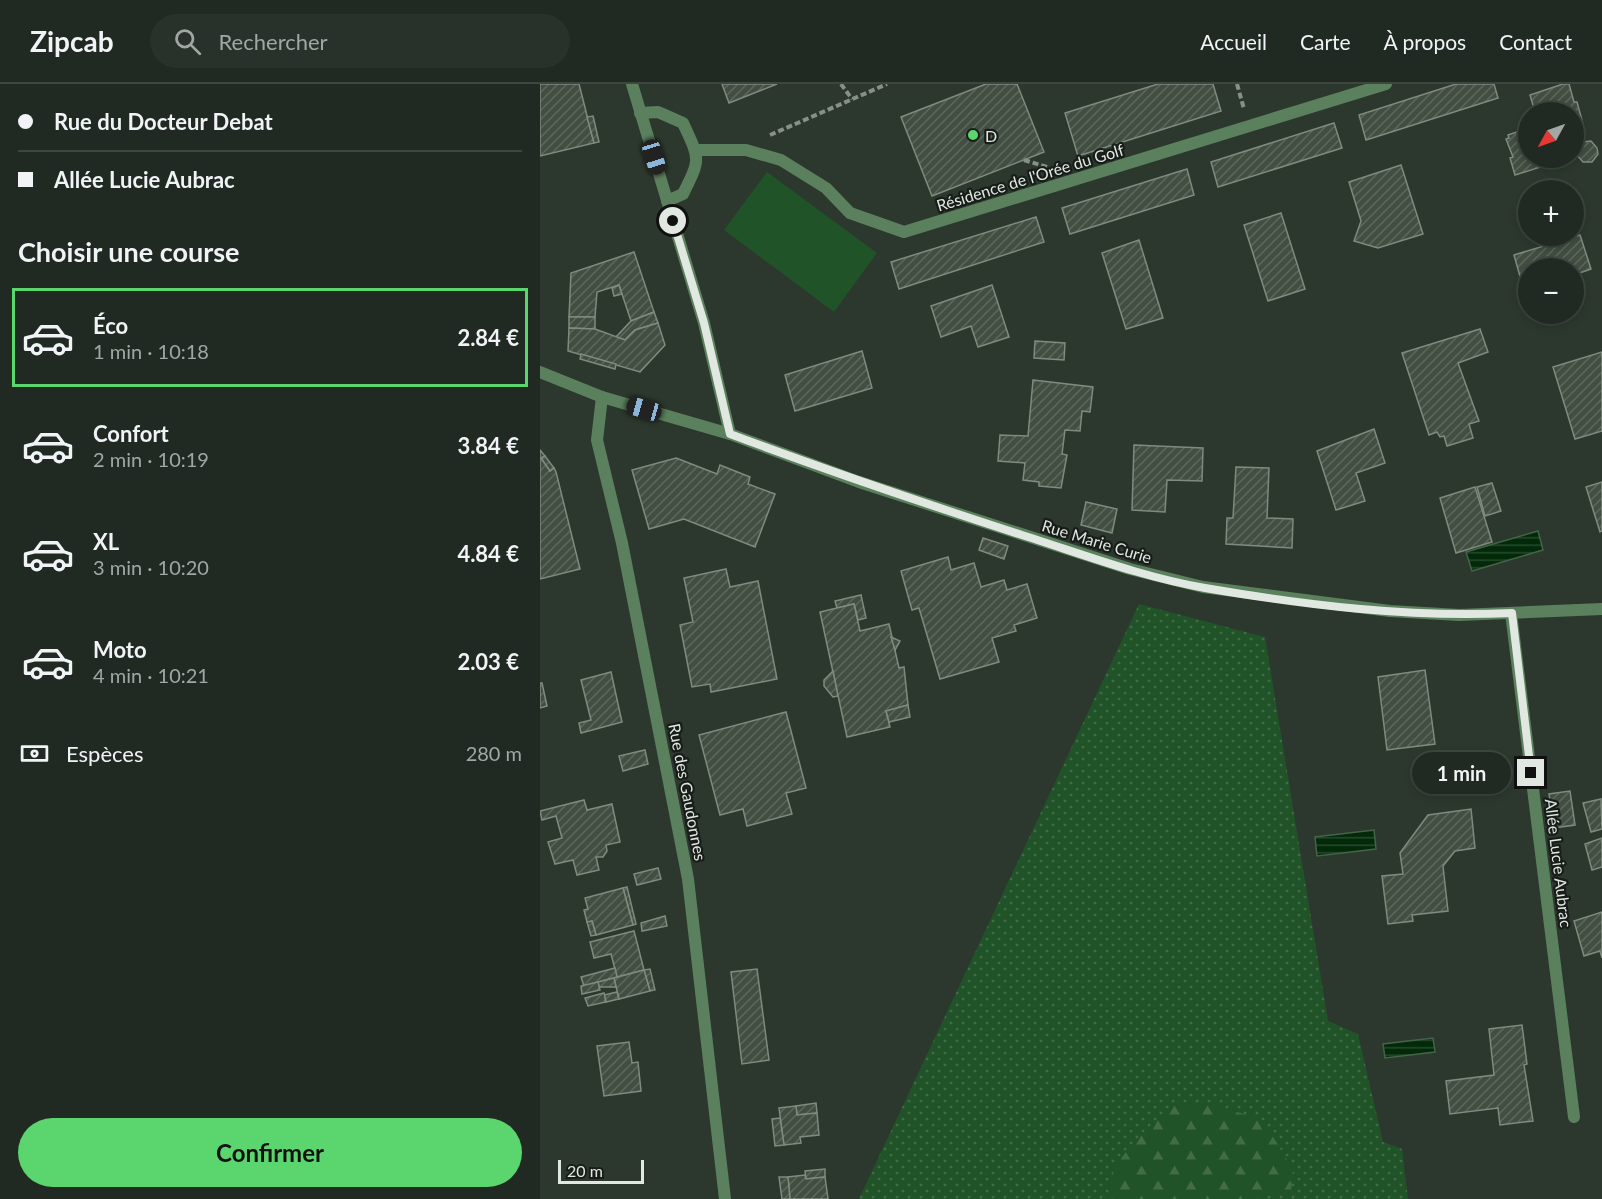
<!DOCTYPE html>
<html lang="fr">
<meta charset="utf-8">
<style>
:root{--surface:#212a22;--page:#29322a;--text:#f1f3f6;--muted:#a2a7a5;--line:#3e4640;--accent:#5bd56d}
body{margin:0;font-family:Lato,sans-serif;background:var(--page);color:var(--text);height:100vh;display:flex;flex-direction:column;font-size:22px;white-space:nowrap}
*{box-sizing:border-box;margin:0}
p{font-size:20px;color:var(--muted)}
.icon{flex:none;width:33px;height:33px;fill:none;stroke:currentColor;stroke-width:2;stroke-linecap:round;stroke-linejoin:round}
.map{position:relative;flex:1;overflow:hidden}
.side{display:flex;flex-direction:column;background:var(--surface);width:540px}
.side>*{flex:none}
.top-card{display:grid;align-content:center;height:132px;padding:0 18px;background:var(--surface)}
.needle{width:39px;rotate:230deg}
.buttons{position:absolute;left:978px;top:18px;display:grid;gap:12px}
.buttons a{display:grid;place-items:center;width:66px;height:66px;border-radius:50%;background:var(--surface);box-shadow:0 3px 9px #0003,0 0 0 2px var(--line);font-size:30px}
.scale{position:absolute;left:18px;bottom:15px;width:86px;box-sizing:border-box;padding-left:6px;border:3px solid #e0e8e1;border-top:0;font-size:16px;line-height:21px;white-space:nowrap;color:#e0e8e1;-webkit-text-stroke:4px #181d19;paint-order:stroke}
.end{position:absolute;width:27px;height:27px;margin:-14px;border:8px solid #e0e8e1;background:#111;box-shadow:0 0 0 3px #111}
.from{border-radius:50%}
.bubble{position:absolute;height:42px;border-radius:21px;background:var(--surface);box-shadow:0 3px 9px #0003,0 0 0 2px var(--line);font-size:20px;font-weight:700;line-height:42px;text-align:center}
.car{position:absolute;width:18px;height:36px;margin:-18px -9px;border-radius:8px;box-shadow:0 0 4px 2px #0007;background:linear-gradient(#222 24%,#8ab4d8 0 40%,#222 0 76%,#8ab4d8 0 86%,#222 0)}
.top-card b{display:flex;align-items:center;gap:21px;height:57px;font-size:22px}
.top-card b+b{border-top:2px solid var(--line)}
.top-card i{width:15px;height:15px;background:var(--text)}
ul{padding:0;list-style:none}
li{display:flex;align-items:center;gap:18px;height:99px;margin:0 12px 9px;padding:0 6px;border:3px solid transparent;border-radius:0px}
li div{flex:1}
li b{display:block;font-size:22px}
li em{font-style:normal;font-weight:700}
li.current{border-color:var(--accent)}
li>.icon{width:54px;height:54px;stroke-width:1.5}
h2{padding:0 18px;font-size:27px;line-height:72px}
.pay{display:flex;align-items:center;gap:15px;height:66px;padding:0 18px;font-size:22px}
.pay p{margin-inline-start:auto}
.action{display:flex;gap:12px;margin-top:auto;padding:12px 18px}
.action a{flex:1;height:69px;border-radius:36px;background:var(--accent);color:#111;font-size:24px;font-weight:700;line-height:69px;text-align:center}
header{display:flex;align-items:center;gap:36px;box-sizing:border-box;height:84px;padding:0 30px;background:var(--surface);border-bottom:2px solid var(--line)}
header strong{font-size:28px}
nav{display:flex;gap:33px;margin-inline-start:auto;font-size:21px}
.search{width:420px;height:54px;background:var(--page);display:flex;align-items:center;gap:15px;box-sizing:border-box;padding:0 21px;border-radius:33px;color:var(--muted);font-size:22px}
main{display:flex;flex:1;min-height:0}
.map>svg:first-child{display:block}
</style>
<header>
<strong>Zipcab</strong>
<div class="search"><svg class="icon" aria-label="search" viewBox="0 0 24 24"><circle cx="10" cy="10" r="6"/><path d="M15 15l6 6"/></svg>Rechercher</div>
<nav><a>Accueil</a><a>Carte</a><a>À propos</a><a>Contact</a></nav>
</header>
<main>
<section class="side">
<div class="top-card">
<b><i class="from"></i>Rue du Docteur Debat</b>
<b><i></i>Allée Lucie Aubrac</b>
</div>
<h2>Choisir une course</h2>
<ul>
<li class="current"><svg class="icon" aria-label="car" viewBox="0 0 24 24"><path d="M5 17H2v-5l4-1 3-4h7l3 4 3 1v5h-3M9 17h6M6 11h13"/><circle cx="7" cy="17" r="2"/><circle cx="17" cy="17" r="2"/></svg><div><b>Éco</b><p>1 min · 10:18</p></div><em>2.84 €</em></li>
<li><svg class="icon" aria-label="car" viewBox="0 0 24 24"><path d="M5 17H2v-5l4-1 3-4h7l3 4 3 1v5h-3M9 17h6M6 11h13"/><circle cx="7" cy="17" r="2"/><circle cx="17" cy="17" r="2"/></svg><div><b>Confort</b><p>2 min · 10:19</p></div><em>3.84 €</em></li>
<li><svg class="icon" aria-label="car" viewBox="0 0 24 24"><path d="M5 17H2v-5l4-1 3-4h7l3 4 3 1v5h-3M9 17h6M6 11h13"/><circle cx="7" cy="17" r="2"/><circle cx="17" cy="17" r="2"/></svg><div><b>XL</b><p>3 min · 10:20</p></div><em>4.84 €</em></li>
<li><svg class="icon" aria-label="car" viewBox="0 0 24 24"><path d="M5 17H2v-5l4-1 3-4h7l3 4 3 1v5h-3M9 17h6M6 11h13"/><circle cx="7" cy="17" r="2"/><circle cx="17" cy="17" r="2"/></svg><div><b>Moto</b><p>4 min · 10:21</p></div><em>2.03 €</em></li>
</ul>
<div class="pay"><svg class="icon" aria-label="cash" viewBox="0 0 24 24"><path d="M3 7h18v10H3z"/><circle cx="12" cy="12" r="2"/></svg>Espèces<p>280 m</p></div>
<div class="action"><a>Confirmer</a></div>
</section>
<div class="map">
<svg width="1062" height="1115" viewBox="0 0 1062 1115">
<defs>
<pattern id="grass-dots" width="8" height="8" patternUnits="userSpaceOnUse" patternTransform="scale(1.5)"><rect width="8" height="8" fill="#215328"/><path d="M2 2h.1M6 6h.1" fill="none" stroke="#416c47" stroke-width="1.8" stroke-linecap="round"/></pattern>
<pattern id="forest-firs" width="22" height="20" patternUnits="userSpaceOnUse" patternTransform="scale(1.5)"><rect width="22" height="20" fill="#215328"/><path d="M5 1l3.5 6h-7zM16 11l3.5 6h-7z" fill="#416c47"/></pattern>
<pattern id="water-rules" width="6" height="5" patternUnits="userSpaceOnUse" patternTransform="scale(1.5)"><rect width="6" height="5" fill="#022a09"/><path d="M0 2.5h6" fill="none" stroke="#27492d"/></pattern>
<pattern id="building-hatch" width="6" height="6" patternUnits="userSpaceOnUse" patternTransform="scale(1.5)"><rect width="6" height="6" fill="#424e42"/><path d="M-1 1l2-2M0 6l6-6M5 7l2-2" fill="none" stroke="#5d685d"/></pattern>
</defs>
<rect width="100%" height="100%" fill="#2c382d"/>
<polygon fill="url(#grass-dots)" points="599,520 725,553 788,937 818,950 843,1058 862,1065 868,1115 319,1115"/>
<path fill="url(#forest-firs)" d="M 638,1018 L 668,1019 L 723,1036 L 753,1086 L 751,1108 L 713,1115 L 573,1115 L 567,1103 C 577,1069 611,1040 638,1018 Z"/>
<polygon fill="#215328" points="227,88 337,169 294,228 184,146"/>
<g fill="url(#water-rules)" stroke="#45634a" stroke-width="1.5">
<polygon points="998,447 1003,466 932,487 926,468"/>
<polygon points="834,746 836,765 777,772 775,753"/>
<polygon points="893,954 895,968 845,974 843,960"/>
</g>
<g fill="url(#building-hatch)" stroke="#7e8b7e" stroke-width="1.5">
<polygon points="0,0 39,0 54,59 0,72"/>
<polygon points="182,0 237,0 189,19"/>
<polygon points="446,0 477,0 504,68 392,112 361,33"/>
<polygon points="618,0 673,0 681,27 538,72 525,29"/>
<polygon points="916,0 954,0 958,14 826,56 819,31"/>
<polygon points="1023,0 1029,0 1034,18 1037,18 1043,40 1038,42 1042,58 1051,57 1057,64 1058,70 1052,78 1043,78 1037,71 1034,72 1034,28 995,28 990,11"/>
<polygon points="53,32 59,58 54,59 47,33"/>
<polygon points="794,39 802,64 678,103 671,78"/>
<polygon points="988,44 988,74 1029,74 975,91 970,74 973,73 966,55 969,54 968,51"/>
<polygon points="861,81 883,150 838,164 814,157 821,137 809,98"/>
<polygon points="647,85 654,111 530,150 522,124"/>
<polygon points="741,129 765,205 728,217 704,141"/>
<polygon points="496,133 504,158 359,205 351,178"/>
<polygon points="1040,151 1051,185 1034,191 1034,184 988,184 988,221 974,171"/>
<polygon points="599,156 623,234 586,245 562,169"/>
<polygon points="94,168 114,228 91,237 79,201 57,208 55,233 29,233 31,189"/>
<polygon points="79,201 82,210 74,212 72,204"/>
<polygon points="452,201 469,253 438,263 431,242 401,253 391,222"/>
<polygon points="114,228 118,239 95,246 85,256 76,253 91,237"/>
<polygon points="29,233 55,233 55,245 29,244"/>
<polygon points="118,239 125,261 100,288 28,267 29,244 55,245 85,256 95,246"/>
<polygon points="940,245 948,268 918,279 939,337 929,340 933,354 907,362 904,352 900,353 897,348 889,351 862,269"/>
<polygon points="495,257 525,259 524,276 494,274"/>
<polygon points="322,267 332,304 255,327 245,291"/>
<polygon points="1062,268 1062,347 1035,355 1013,283"/>
<polygon points="41,270 76,280 75,285 40,275"/>
<polygon points="493,296 553,303 550,328 542,327 540,347 525,346 522,370 527,371 521,404 499,402 499,398 483,396 485,379 458,377 460,351 488,352"/>
<polygon points="834,345 845,379 816,389 825,417 796,426 777,367"/>
<polygon points="594,361 663,364 662,397 627,396 625,428 592,426"/>
<polygon points="0,366 5,372 1,374 10,387 14,384 16,388 40,485 0,495"/>
<polygon points="5,372 14,384 10,387 1,374"/>
<polygon points="136,374 177,390 180,381 210,393 208,400 235,410 215,463 144,435 109,445 92,386"/>
<polygon points="696,383 729,384 727,434 753,435 752,464 686,460 687,434 693,434"/>
<polygon points="1062,398 1062,447 1060,448 1046,403"/>
<polygon points="952,399 961,427 945,432 937,403"/>
<polygon points="935,403 952,458 916,469 900,414"/>
<polygon points="546,418 577,425 572,449 541,441"/>
<polygon points="443,454 468,462 464,475 439,466"/>
<polygon points="408,473 411,486 434,479 441,503 464,496 467,506 487,500 497,534 474,541 476,547 452,554 459,578 400,595 379,524 372,526 361,487"/>
<polygon points="186,485 190,503 218,497 237,595 171,608 170,600 152,603 140,541 153,538 144,494"/>
<polygon points="321,511 326,534 318,536 314,520 297,524 295,517"/>
<polygon points="314,520 320,547 349,540 359,584 364,583 368,621 346,627 350,643 307,653 280,528"/>
<polygon points="351,553 360,557 355,566"/>
<polygon points="885,586 895,660 847,666 838,593"/>
<polygon points="293,587 298,612 293,613 284,602 284,596"/>
<polygon points="71,588 82,638 41,649 39,639 51,636 41,596"/>
<polygon points="0,599 2,599 7,622 0,624"/>
<polygon points="368,621 370,633 349,638 346,627"/>
<polygon points="246,628 266,704 246,709 252,730 207,742 203,725 180,731 159,651"/>
<polygon points="105,666 108,680 83,687 79,672"/>
<polygon points="1030,707 1035,741 1014,744 1009,710"/>
<polygon points="1061,715 1062,745 1051,748 1043,719"/>
<polygon points="44,716 47,726 72,720 80,758 66,761 67,767 63,773 56,773 59,786 37,791 33,776 15,780 8,758 22,754 16,732 2,736 0,727"/>
<polygon points="931,725 935,764 915,767 903,782 908,827 872,831 873,837 848,840 842,792 863,790 860,769 888,731"/>
<polygon points="1062,754 1062,783 1052,786 1045,760"/>
<polygon points="118,784 121,795 97,801 94,790"/>
<polygon points="87,803 96,840 93,841 83,804"/>
<polygon points="83,804 93,841 56,851 52,837 47,838 44,826 48,825 45,814"/>
<polygon points="1062,828 1062,874 1060,867 1044,872 1034,837"/>
<polygon points="125,832 127,842 102,847 101,839"/>
<polygon points="52,837 56,851 51,852 47,838"/>
<polygon points="94,847 104,886 77,893 71,870 54,874 50,858"/>
<polygon points="75,884 77,893 44,902 41,893"/>
<polygon points="110,885 115,906 110,907 104,886"/>
<polygon points="217,885 229,976 202,980 191,888"/>
<polygon points="104,886 110,907 79,915 74,894"/>
<polygon points="74,894 76,903 59,903 58,898"/>
<polygon points="58,898 60,906 42,910 41,902"/>
<polygon points="77,908 79,915 66,918 64,911"/>
<polygon points="64,909 66,918 48,922 45,914"/>
<polygon points="982,941 987,980 984,981 993,1037 960,1041 958,1024 910,1030 906,997 954,991 949,945"/>
<polygon points="89,958 92,979 98,978 101,1007 64,1012 57,962"/>
<polygon points="276,1019 277,1029 257,1031 256,1022"/>
<polygon points="256,1022 257,1031 277,1029 279,1051 260,1053 261,1059 244,1061 239,1024"/>
<polygon points="240,1034 244,1061 235,1062 232,1035"/>
<polygon points="285,1085 285,1093 266,1095 265,1087"/>
<polygon points="265,1091 266,1095 285,1093 288,1115 250,1115 248,1093"/>
<polygon points="239,1093 248,1093 250,1115 242,1115"/>
</g>
<g fill="none" stroke-linecap="round" stroke-linejoin="round">
<g stroke="#869087" stroke-width="4" stroke-dasharray="6 3" stroke-linecap="butt">
<polyline points="301,0 312,15"/>
<polyline points="697,0 704,25"/>
<polyline points="230,51 347,0"/>
<polyline points="484,76 507,83"/>
</g>
<g stroke="#5b805d" stroke-width="12">
<path d="M 100,29 L 118,28 L 143,39 C 160,76 161,74 143,110 L 127,117"/>
<polyline points="156,66 206,66 241,76 286,104 310,129 364,148 846,0"/>
</g>
<g stroke="#5b805d" stroke-width="12">
<polyline points="92,0 164,239 190,350"/>
<polyline points="0,288 62,313 190,350 319,398 590,485 663,503 850,527 919,531 1062,525"/>
<polyline points="62,313 57,356 82,459 148,795 185,1115"/>
<polyline points="971,529 1034,1033"/>
</g>
</g>
<g fill="none" stroke-linecap="round" stroke-linejoin="round">
<path stroke="#e0e8e1" stroke-width="8" d="M 133,137 L 164,239 L 190,350 C 286,386 383,419 482,451 C 542,470 602,493 665,504 C 765,521 870,534 972,529 L 991,689"/>
</g>
<circle fill="#5bd56d" stroke="#181d19" stroke-width="2" cx="433" cy="51" r="6"/>
<g text-anchor="middle" dominant-baseline="central" stroke-width="4.5" stroke-linejoin="round" paint-order="stroke">
<g font-size="16" fill="#e0e8e1" stroke="#181d19" text-anchor="start">
<text x="445" y="51">D</text>
</g>
<g font-size="16" fill="#e0e8e1" stroke="#181d19">
<text transform="translate(490 93) rotate(-17)">Résidence de l'Orée du Golf</text>
<text transform="translate(557 457) rotate(17)">Rue Marie Curie</text>
<text transform="translate(148 708) rotate(79)">Rue des Gaudonnes</text>
<text transform="translate(1019 779) rotate(83)">Allée Lucie Aubrac</text>
</g>
</g>
</svg>
<div class="buttons">
<a><svg class="needle" viewBox="-14 -14 28 28"><path d="M0-13l5 13h-10z" fill="#e53935"/><path d="M0 13l5-13h-10z" fill="#a2a7a5"/></svg></a>
<a>+</a>
<a>−</a>
</div>
<div class="scale">20 m</div>
<i class="end from" style="left:133px;top:137px"></i>
<i class="end" style="left:991px;top:689px"></i>
<div class="bubble" style="left:872px;top:668px;width:99px">1 min</div>
<i class="car" style="left:114px;top:73px;rotate:163deg"></i>
<i class="car" style="left:104px;top:325px;rotate:286deg"></i>
</div>
</main>
